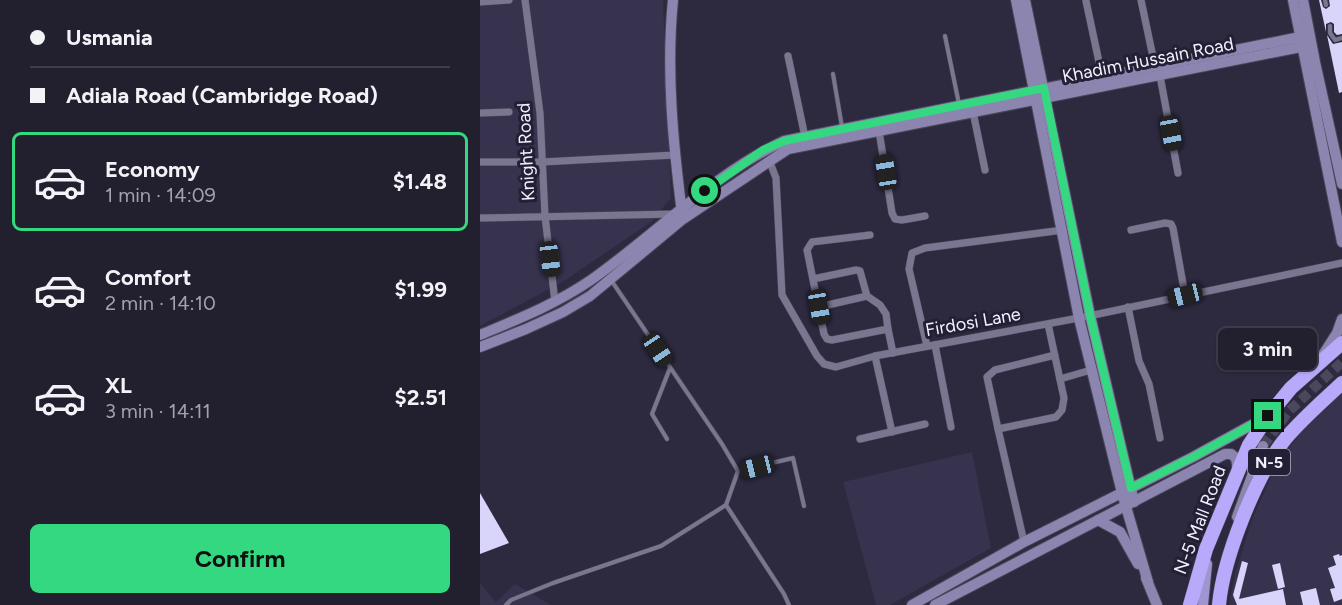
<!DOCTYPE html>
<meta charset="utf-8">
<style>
:root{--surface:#221f2f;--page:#2a2737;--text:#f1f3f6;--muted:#a2a2aa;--line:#3f3d4b;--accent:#34d881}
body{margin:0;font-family:Figtree,sans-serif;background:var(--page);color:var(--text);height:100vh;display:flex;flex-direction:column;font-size:22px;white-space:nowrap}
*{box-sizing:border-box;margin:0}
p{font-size:20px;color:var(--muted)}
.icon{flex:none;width:33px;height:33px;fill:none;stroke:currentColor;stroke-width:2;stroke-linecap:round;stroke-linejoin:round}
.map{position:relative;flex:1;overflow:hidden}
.drawer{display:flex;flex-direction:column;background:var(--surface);width:480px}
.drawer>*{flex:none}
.top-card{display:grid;align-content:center;height:132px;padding:0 30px;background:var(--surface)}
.end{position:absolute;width:27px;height:27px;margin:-14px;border:8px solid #34d881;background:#111;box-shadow:0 0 0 3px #111}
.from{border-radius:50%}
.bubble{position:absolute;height:42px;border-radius:9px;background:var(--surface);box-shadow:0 2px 4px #0004,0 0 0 2px var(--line);font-size:20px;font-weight:700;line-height:42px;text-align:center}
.car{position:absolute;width:18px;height:36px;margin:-18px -9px;border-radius:8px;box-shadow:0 0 4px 2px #0007;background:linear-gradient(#222 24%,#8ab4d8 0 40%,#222 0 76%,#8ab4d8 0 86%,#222 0)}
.top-card b{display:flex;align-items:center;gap:21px;height:57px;font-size:22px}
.top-card b+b{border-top:2px solid var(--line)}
.top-card i{width:15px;height:15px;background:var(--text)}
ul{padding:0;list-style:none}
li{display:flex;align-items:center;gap:18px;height:99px;margin:0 12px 9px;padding:0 18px;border:3px solid transparent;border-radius:9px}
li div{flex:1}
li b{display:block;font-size:22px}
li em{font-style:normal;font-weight:700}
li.current{border-color:var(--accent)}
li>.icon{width:54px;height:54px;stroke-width:1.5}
.cta{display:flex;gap:12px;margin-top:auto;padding:12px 30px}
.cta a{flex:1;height:69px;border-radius:9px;background:var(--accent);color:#111;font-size:24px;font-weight:700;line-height:69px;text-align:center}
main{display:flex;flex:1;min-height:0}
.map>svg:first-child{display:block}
</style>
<main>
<section class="drawer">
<div class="top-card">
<b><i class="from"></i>Usmania</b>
<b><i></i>Adiala Road (Cambridge Road)</b>
</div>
<ul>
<li class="current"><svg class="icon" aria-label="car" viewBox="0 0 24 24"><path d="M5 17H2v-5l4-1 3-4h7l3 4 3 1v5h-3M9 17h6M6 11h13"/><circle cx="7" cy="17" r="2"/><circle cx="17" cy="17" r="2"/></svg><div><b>Economy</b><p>1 min · 14:09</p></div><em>$1.48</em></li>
<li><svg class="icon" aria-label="car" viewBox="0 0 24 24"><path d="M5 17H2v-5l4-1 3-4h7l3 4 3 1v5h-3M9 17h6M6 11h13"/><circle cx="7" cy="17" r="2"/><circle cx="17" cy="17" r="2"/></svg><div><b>Comfort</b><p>2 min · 14:10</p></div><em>$1.99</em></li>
<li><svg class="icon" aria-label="car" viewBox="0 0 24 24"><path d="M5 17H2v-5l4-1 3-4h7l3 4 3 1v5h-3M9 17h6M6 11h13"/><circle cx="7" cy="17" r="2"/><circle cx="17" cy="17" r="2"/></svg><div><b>XL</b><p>3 min · 14:11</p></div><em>$2.51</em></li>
</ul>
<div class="cta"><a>Confirm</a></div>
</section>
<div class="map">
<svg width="862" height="605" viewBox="0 0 862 605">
<rect width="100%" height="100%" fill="#2d293f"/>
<g fill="#37324e">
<polygon points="0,0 183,0 191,198 171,222 84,281 0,326"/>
<polygon points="862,393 862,605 749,605 755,574 773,517 797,464 822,431"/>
<polygon points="492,452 511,548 410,605 396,605 363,482"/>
<polygon points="0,583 16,602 35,584 71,605 0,605"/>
</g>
<g fill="#d9d4f9">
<polygon points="839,0 841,0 843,7 846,9 850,6 849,0 862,0 862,34 857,35 854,32 854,24 851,22 846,24 846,32"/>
<polygon points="847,35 853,44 862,42 862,92 859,93"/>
<polygon points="0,493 29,543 0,554"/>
<polygon points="859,554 860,556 862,555 862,599 854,602 850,589 855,588 848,568 856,565 853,556"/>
<polygon points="762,561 768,563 759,599 803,589 806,605 757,605 753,595"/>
<polygon points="800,563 805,587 798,589 792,565"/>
<polygon points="836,588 840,605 823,605 820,592"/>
</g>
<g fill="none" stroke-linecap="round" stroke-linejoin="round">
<polyline stroke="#4b475c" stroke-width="10" stroke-dasharray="10 5" stroke-linecap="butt" points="783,446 809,411 862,362"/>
<g stroke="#4a4759" stroke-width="5">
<g id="lane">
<polyline points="845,0 846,5"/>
<polyline points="850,26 850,33 855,40 862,38"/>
<polyline points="465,36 479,104"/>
<polyline points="353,74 362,127"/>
<polyline points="187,439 172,414 190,368"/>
<polyline points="258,471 313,458 324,506"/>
<polyline points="246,505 304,594 309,605"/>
<polyline points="26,605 31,600 73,583 181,546 246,505 258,471 242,444 131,280"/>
</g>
</g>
<g stroke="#4a4759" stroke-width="8">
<g id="street">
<polyline points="45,0 60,113 65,216 75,302"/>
<polyline points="661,0 673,57 678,65 698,173"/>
<polyline points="606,1 622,76"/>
<polyline points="0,2 29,0"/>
<polyline points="308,56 325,137"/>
<polyline points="493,112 505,170"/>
<polyline points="0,113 29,112"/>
<polyline points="399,131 412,213 415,219 422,220 445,216"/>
<polyline points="289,160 296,178 302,295 337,356 344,364 356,367 395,356 604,317 862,263"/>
<polyline points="0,162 62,162 195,155"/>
<polyline points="0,218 195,214"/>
<polyline points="651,230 685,223 691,224 693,228 705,295"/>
<polyline points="390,235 332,242 327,250 344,334 347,339 352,340 408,329 413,353"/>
<polyline points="333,279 376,270 380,271 387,296 400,305 406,314 408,329"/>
<polyline points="339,307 387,296"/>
<polyline points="648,307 659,361 669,384 680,438"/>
<polyline points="568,324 584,398 582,410 576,417 518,429 507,377 515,370 575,355"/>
<polyline points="455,345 471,427"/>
<polyline points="447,346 429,269 432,253 445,248 583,230"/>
<polyline points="395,356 412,432"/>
<polyline points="580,379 611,370"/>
<polyline points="518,429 544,542"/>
<polyline points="380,439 445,424"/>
</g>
</g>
<g stroke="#4a4759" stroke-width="12">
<g id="secondary">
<path d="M 193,0 C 186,70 193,143 202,213"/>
<polyline points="536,0 599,318 642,493 668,582"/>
<polyline points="545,0 610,315 654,502"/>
<polyline points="813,0 862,242"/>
<polyline points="823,0 835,62 862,184"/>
<path d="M 0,335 C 38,319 76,304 111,280 C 174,236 234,173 304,141 L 820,37"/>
<polyline points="0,347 46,329 83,312 110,296 203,219 308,149 831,45"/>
<polyline points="841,358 857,333 862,319"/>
<polyline points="757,517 783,446"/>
<polyline points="618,520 640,532 658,564"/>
<polyline points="666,578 677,605"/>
<polyline points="432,605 544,542 713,457 788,416"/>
<polyline points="455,605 745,454 751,454 756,458 758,471"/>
</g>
</g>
<g stroke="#4a4759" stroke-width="12">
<polyline id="primary" points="723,605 727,564"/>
</g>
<g stroke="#4a4759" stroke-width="15">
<g id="highway">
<polyline points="710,605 726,549 769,445 788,416 811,388 862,343"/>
<path d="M 739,605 C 743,559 776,474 806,438 C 823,418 843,401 862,383"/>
</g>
</g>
<use href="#lane" stroke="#797690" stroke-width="4"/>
<use href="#street" stroke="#797690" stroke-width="7"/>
<use href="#secondary" stroke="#8c85b0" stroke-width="10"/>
<use href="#primary" stroke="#9f95d0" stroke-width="10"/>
<use href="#highway" stroke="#b8a9fb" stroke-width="14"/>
</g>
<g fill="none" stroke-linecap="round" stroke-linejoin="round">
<polyline stroke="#34d881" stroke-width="8" points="225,191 283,150 304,141 564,88 610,315 651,488 713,457 788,416"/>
</g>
<g text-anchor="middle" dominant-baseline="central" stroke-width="6" stroke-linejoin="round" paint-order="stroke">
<rect fill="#231f34" stroke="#b4b1c2" stroke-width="1.5" x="768" y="449" width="42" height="26" rx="4.5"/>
<g font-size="16" font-weight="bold" fill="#f2f0ff">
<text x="789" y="462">N-5</text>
</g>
<g font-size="18" fill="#f2f0ff" stroke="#231f34">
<text transform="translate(668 60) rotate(-11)">Khadim Hussain Road</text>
<text transform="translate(46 152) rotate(-93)">Knight Road</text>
<text transform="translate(493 322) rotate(-10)">Firdosi Lane</text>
<text transform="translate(720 520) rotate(-69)">N-5 Mall Road</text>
</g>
</g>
</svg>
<i class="end from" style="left:225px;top:191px"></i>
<i class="end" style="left:788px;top:416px"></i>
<div class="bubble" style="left:738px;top:328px;width:99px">3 min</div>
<i class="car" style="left:691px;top:133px;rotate:169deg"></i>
<i class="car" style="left:406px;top:172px;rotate:351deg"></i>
<i class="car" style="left:70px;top:259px;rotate:173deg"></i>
<i class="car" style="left:705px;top:295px;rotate:256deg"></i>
<i class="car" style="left:339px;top:307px;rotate:170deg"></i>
<i class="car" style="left:178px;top:350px;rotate:146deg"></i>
<i class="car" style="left:277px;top:467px;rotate:256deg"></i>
</div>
</main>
